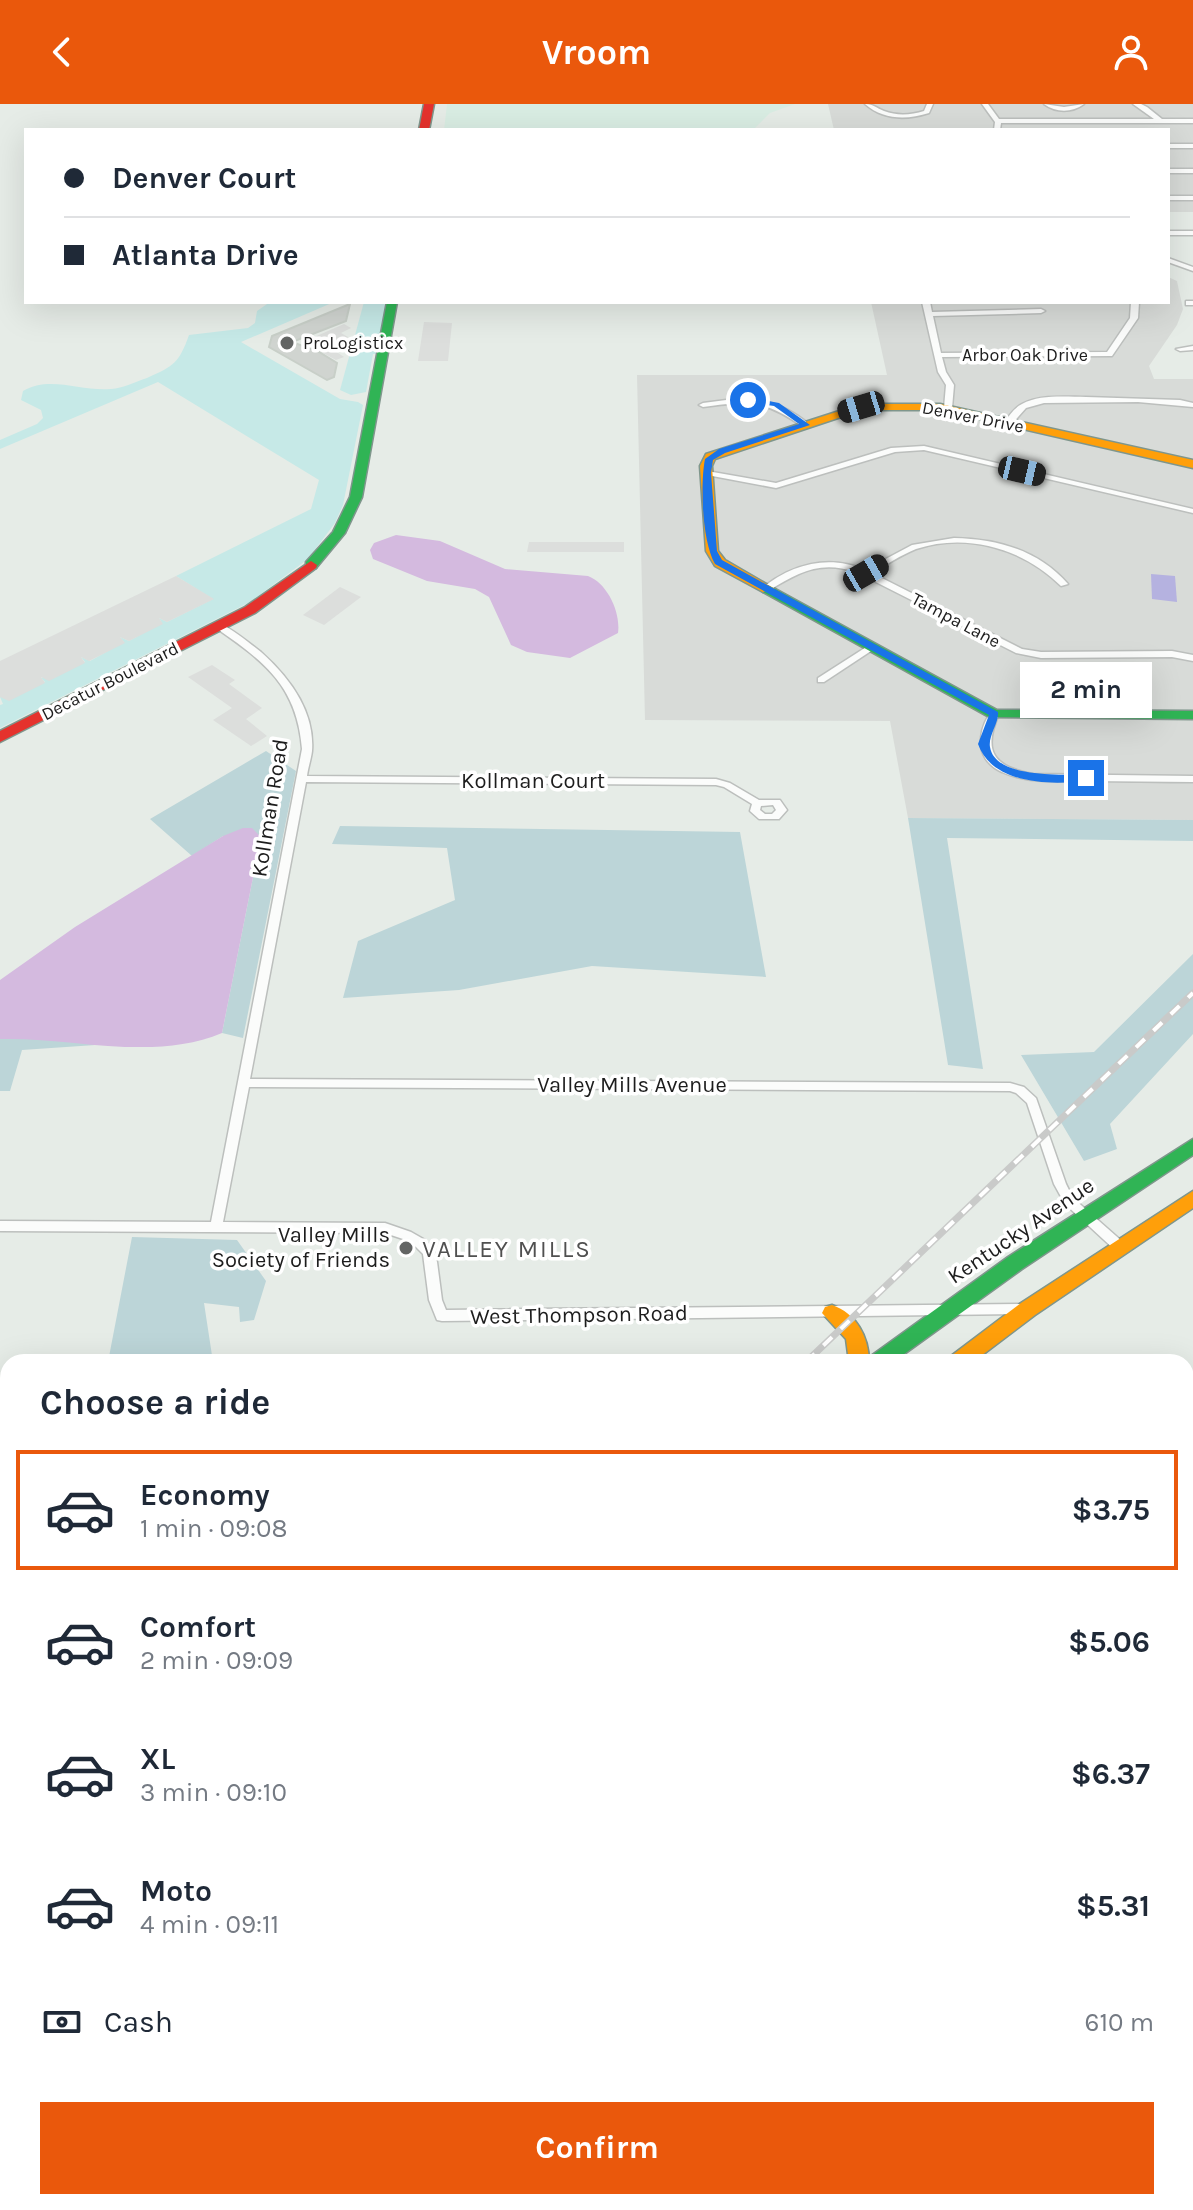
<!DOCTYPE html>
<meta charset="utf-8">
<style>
:root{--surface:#fff;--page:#f2f2f3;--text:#1f2937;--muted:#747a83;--line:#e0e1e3;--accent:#ea580c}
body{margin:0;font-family:Karla,sans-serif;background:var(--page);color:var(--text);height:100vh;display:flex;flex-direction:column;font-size:30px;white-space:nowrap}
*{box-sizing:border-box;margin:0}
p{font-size:26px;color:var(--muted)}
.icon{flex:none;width:44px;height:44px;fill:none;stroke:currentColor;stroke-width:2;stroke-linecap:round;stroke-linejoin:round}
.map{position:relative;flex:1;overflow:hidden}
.drawer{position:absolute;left:0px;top:1250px;width:1194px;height:856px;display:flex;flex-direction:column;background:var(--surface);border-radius:24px 24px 0 0;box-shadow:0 8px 32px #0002}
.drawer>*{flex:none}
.hud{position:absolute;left:24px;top:24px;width:1146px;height:176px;border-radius:0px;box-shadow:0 8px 32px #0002;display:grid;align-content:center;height:176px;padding:0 40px;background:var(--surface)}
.end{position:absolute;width:36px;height:36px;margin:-18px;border:10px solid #1a73e8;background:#fff;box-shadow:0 0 0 4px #fff}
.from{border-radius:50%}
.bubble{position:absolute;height:56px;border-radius:0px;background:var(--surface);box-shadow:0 8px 32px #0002;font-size:26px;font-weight:700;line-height:56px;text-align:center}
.car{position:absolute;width:24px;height:48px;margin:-24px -12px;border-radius:10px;box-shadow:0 0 6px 2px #0007;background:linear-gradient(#222 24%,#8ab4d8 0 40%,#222 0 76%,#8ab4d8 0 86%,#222 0)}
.hud b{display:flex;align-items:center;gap:28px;height:76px;font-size:30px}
.hud b+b{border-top:2px solid var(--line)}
.hud i{width:20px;height:20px;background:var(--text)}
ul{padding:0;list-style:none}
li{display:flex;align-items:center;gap:24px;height:120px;margin:0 16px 12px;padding:0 24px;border:4px solid transparent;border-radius:0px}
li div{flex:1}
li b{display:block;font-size:30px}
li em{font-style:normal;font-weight:700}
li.on{border-color:var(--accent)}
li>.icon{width:72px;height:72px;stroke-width:1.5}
h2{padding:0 40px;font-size:36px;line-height:96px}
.pay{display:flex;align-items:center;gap:20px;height:88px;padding:0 40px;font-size:30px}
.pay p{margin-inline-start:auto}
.primary-button{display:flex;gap:16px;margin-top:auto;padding:16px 40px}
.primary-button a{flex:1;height:92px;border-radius:0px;background:var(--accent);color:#fff;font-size:32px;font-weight:700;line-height:92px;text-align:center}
header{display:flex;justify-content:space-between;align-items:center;height:104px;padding:0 40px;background:var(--accent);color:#fff;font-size:36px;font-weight:700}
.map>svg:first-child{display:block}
</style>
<header><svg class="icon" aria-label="back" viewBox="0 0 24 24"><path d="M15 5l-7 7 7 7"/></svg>Vroom<svg class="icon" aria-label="person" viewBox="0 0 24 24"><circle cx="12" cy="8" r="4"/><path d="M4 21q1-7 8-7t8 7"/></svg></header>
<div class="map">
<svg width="1193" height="2106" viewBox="0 0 1193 2106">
<rect width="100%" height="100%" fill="#e6ece7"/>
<g fill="#d8dbd8">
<polygon points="828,0 1193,0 1193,108 1168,108 1168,26 834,26"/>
<polygon points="1168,173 1177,177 1183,205 1177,221 1149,262 1154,275 1193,275 1193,716 908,714 890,617 645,616 637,271 887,271 871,198 1168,198"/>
</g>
<polygon fill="#e1f6ea" points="1193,1605 1193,2106 150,2106 157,2098 1186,2098 1186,1608"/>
<polygon fill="#d9ede3" points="447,0 795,0 770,9 753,26 444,26"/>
<g fill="#c6e9e7">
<path d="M 270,198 L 334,198 L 241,238 L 340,295 L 358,298 L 363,301 L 343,401 L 335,419 L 308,455 L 250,498 L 0,624 L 0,601 L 3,600 L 0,593 L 45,578 L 41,574 L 85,558 L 81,553 L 90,557 L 124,538 L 120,533 L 129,537 L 162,519 L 159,514 L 167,518 L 213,495 L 176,472 L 311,405 L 319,376 L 158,278 L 0,345 L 0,336 L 37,320 L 43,314 L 41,306 L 21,296 L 23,287 C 50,271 82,288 111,285 C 123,284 135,278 147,274 C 174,262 179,259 189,231 L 248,224 L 255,219 L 257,207 Z"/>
<polygon points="364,198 388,198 378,250 373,250 366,288 351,291 340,286"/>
</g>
<g fill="#bcd5d8">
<polygon points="266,647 296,667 243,934 222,929 261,733 223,732 192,752 150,715"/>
<polygon points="908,714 1193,716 1193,737 947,734 983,965 948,961"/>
<polygon points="340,722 740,728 766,873 592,862 459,886 343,894 358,837 455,796 447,744 332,740"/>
<polygon points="1193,850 1193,930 1110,1020 1117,1045 1084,1057 1021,951 1094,948"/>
<polygon points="30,934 110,940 22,946 10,987 0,987 0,935"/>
<polygon points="132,1133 237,1136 266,1177 254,1216 240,1218 239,1203 204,1199 213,1258 108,1258"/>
<polygon points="1186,1281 1193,1281 1193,1596 1186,1599"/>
</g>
<g fill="#b5b2e0">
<polygon points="1151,470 1175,472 1177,498 1152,495"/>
<polygon points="1193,1672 1193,1821 1186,1823 1186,1675"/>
</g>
<g fill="#dcdedc">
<polygon points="424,218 452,219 448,257 418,257"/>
<polygon points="344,220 351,224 341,229 348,233 332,245 344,253 336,256 310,242 316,238 312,234"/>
<polygon points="529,438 624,438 624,448 527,448"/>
<polygon points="176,472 214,495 167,518 159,514 163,520 129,537 120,533 125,539 89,557 81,553 85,559 49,577 41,573 45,579 9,597 0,593 0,557"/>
<polygon points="340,483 361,493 324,521 303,511"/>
<polygon points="212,561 235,576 229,580 262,604 246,615 267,632 251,642 213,616 232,604 188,573"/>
<polygon points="346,2098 470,2098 468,2106 344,2106"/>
</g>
<g fill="#d4badf">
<path d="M 396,431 L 440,437 L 505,465 L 588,472 C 607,479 621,508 618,529 L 570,554 L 527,548 L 511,541 L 489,493 L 475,485 L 427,477 L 373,455 L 370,446 L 374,439 Z"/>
<path d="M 243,724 L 252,724 L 261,733 L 222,929 C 154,958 72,933 0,935 L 0,876 L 75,823 L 223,732 Z"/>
</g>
<polygon fill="#d0d4d0" stroke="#c8cfc8" stroke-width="2" points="350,200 346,217 292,238 319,248 337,259 334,273 327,276 269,243 272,232"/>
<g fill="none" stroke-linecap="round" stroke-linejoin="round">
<g stroke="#bcbfbd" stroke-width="3">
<g id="street">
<path d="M 865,0 C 874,0 876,4 884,7 C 897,12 911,11 924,7 L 927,0 L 933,0 L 929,9 C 907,16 883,16 865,0 Z"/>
<polygon points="982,0 988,0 999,15 1154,15 1133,0 1141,0 1147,3 1162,15 1193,15 1193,19 1001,19 1000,26 994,26 995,18"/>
<path d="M 1044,0 L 1064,3 L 1084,0 C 1072,9 1056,9 1044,0 Z"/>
<rect x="1168" y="40" width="25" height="4"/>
<rect x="1168" y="65" width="25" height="4"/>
<rect x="1168" y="92" width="25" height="4"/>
<rect x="1168" y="127" width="25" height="4"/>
<polygon points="1168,154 1193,163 1193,167 1168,158"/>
<rect x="1186" y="197" width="7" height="4"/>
<polygon points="922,198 930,198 932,208 1041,205 1045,207 1041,209 933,212 941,249 1107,248 1130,214 1131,198 1139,198 1138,214 1112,252 942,253 946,268 954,281 952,304 948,306 944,304 946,281 938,268"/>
<polygon points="1193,242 1193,246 1180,247 1176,245"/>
<path d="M 1086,293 L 1180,296 L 1193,299 L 1193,303 L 1138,298 L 1044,299 L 1026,304 L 1011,321 L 1004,319 C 1009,312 1014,304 1022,300 C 1040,290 1067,293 1086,293 Z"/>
<path d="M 734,295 C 763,293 788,302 810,321 L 803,323 C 764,295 749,297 703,303 L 699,301 L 703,299 Z"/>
<polygon points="924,342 1193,405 1193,409 924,346 895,348 776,384 707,371 703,369 707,367 776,379 891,344"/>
<path d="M 954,434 C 998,435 1038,446 1068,480 L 1061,482 C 1024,445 967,428 916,445 C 901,451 886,461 872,469 L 1022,545 L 1041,548 L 1172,547 L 1193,551 L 1193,557 L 1172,553 L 1041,554 L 1016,549 L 856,468 C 820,456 799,468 768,487 L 761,485 C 791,460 829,450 865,466 L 912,441 Z"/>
<path d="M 219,519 C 234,526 248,538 261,548 C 289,573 315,607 312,647 C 311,655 308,664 307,672 L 716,675 L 730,679 L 759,696 L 780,696 L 787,706 L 779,715 L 759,715 L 750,707 L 752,700 L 724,683 L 716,681 L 306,678 L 250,975 L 1010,979 L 1024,983 L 1036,994 L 1066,1080 L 1073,1094 L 1124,1139 L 1126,1143 L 1124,1147 L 1120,1148 L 1116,1147 L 1065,1100 L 1054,1080 L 1027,999 L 1016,989 L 1010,987 L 249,983 L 223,1118 L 385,1119 L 411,1128 L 425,1136 L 434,1148 L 437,1158 L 442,1196 L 446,1206 L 1027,1200 L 1032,1201 L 1033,1205 L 1032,1209 L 1027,1210 L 442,1217 L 437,1216 L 429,1196 L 423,1150 L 416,1143 L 403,1135 L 385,1129 L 0,1127 L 0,1117 L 211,1118 L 302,645 C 297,582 265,558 216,524 L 215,522 ZM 773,701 L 776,706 L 772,710 L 765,710 L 760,706 L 761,702 Z"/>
<polygon points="871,540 876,543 874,545 824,578 818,578 818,574"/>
<path d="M 994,607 L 999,610 C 982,648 994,663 1033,670 L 1193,672 L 1193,678 C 1158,678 1123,677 1088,677 C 1060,677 1028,680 1002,668 C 988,662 979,649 981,634 C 982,624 986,612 994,607 Z"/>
</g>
</g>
<g stroke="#7f968c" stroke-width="3">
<g id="fast">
<polygon points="387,198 397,198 362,393 345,429 316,464 306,464 306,458 333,428 350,393"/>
<polygon points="768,481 997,606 1193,607 1193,615 989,613 763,488 763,482"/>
<polygon points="1193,1035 1193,1051 1022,1165 893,1258 868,1258 871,1252 1008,1153"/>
</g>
</g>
<g stroke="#7f968c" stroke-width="3">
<g id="slow">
<polygon points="861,300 940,300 1193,356 1193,364 940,306 862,306 715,355 712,362 718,447 725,456 775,485 763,488 715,462 706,447 700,362 706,350"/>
<polygon points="1193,1087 1193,1104 1035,1211 973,1258 948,1258 951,1252 1021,1199"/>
<path d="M 832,1201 C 856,1209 869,1233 869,1258 L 849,1258 L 846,1235 L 822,1209 L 825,1203 Z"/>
</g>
</g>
<g stroke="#7f968c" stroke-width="3">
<g id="jam">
<polygon points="424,0 434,0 429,26 419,26"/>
<polygon points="311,457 317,461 316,464 255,509 0,638 0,627 245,503"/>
<polygon points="8,2082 8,2098 20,2098 16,2106 0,2106 0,2085"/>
<polygon points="80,2098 111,2098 108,2106 77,2106"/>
</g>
</g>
<use href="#street" fill="#fbfcfb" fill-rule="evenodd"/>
<use href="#fast" fill="#30b455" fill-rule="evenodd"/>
<use href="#slow" fill="#ff9f0a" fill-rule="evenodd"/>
<use href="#jam" fill="#e5322d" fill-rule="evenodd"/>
<g stroke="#c9cac9" stroke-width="7">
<polyline id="rail-far1" points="806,1258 1193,889"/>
</g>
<g stroke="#c9cac9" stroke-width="8">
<polyline id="rail" points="0,2024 8,2016"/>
</g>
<use href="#rail-far1" stroke="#fff" stroke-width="4" stroke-dasharray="12" stroke-linecap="butt"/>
<use href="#rail" stroke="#fff" stroke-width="5" stroke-dasharray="16" stroke-linecap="butt"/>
</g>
<path fill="#1a73e8" d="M 748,293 L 779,299 L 810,321 L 725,349 L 713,356 L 711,369 L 717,447 L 722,456 L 998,608 C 999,619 988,632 990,643 C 995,675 1063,670 1086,671 L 1090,672 L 1090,676 C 1054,682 992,681 978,640 L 989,611 L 715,460 C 702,437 700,381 705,355 L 719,345 L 799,320 L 774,302 L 745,298 Z"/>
<g fill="#636564" stroke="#fff" stroke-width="3">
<circle cx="287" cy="239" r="8"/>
<circle cx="406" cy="1144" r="8"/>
</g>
<g text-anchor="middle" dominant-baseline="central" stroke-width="7" stroke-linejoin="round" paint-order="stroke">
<g font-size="18" fill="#1d1d1d" stroke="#fff" text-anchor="start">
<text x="303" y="239">ProLogisticx</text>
</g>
<g font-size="18" fill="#1d1d1d" stroke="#fff">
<text x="1025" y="251">Arbor Oak Drive</text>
<text transform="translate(973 313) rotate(11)">Denver Drive</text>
<text transform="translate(956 516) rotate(28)">Tampa Lane</text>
<text transform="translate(110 577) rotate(-27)">Decatur Boulevard</text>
</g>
<g font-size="22" fill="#1d1d1d" stroke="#fff">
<text x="533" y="677">Kollman Court</text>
<text transform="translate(270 704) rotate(-81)">Kollman Road</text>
<text x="632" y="981">Valley Mills Avenue</text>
<text transform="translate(1021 1127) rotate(-34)">Kentucky Avenue</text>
<text transform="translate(579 1211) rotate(-1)">West Thompson Road</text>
</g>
<g font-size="22" fill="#1d1d1d" stroke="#fff" text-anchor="end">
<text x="390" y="1131">Valley Mills<tspan x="390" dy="25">Society of Friends</tspan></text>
</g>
<g font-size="24" letter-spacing="2" fill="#505050" stroke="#fff">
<text x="507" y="1145">VALLEY MILLS</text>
</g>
</g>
</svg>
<i class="end from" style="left:748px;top:296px"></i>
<i class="end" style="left:1086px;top:674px"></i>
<div class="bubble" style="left:1020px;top:558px;width:132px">2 min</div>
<i class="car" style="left:861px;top:303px;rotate:253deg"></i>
<i class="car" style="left:1022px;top:367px;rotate:103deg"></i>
<i class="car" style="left:866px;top:469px;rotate:60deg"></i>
<div class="hud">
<b><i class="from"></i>Denver Court</b>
<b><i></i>Atlanta Drive</b>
</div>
<section class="drawer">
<h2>Choose a ride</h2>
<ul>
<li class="on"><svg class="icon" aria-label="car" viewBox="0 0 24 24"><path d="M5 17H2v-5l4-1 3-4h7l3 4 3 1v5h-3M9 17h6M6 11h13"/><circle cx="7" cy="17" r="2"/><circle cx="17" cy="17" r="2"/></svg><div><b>Economy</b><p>1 min · 09:08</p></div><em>$3.75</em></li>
<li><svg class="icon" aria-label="car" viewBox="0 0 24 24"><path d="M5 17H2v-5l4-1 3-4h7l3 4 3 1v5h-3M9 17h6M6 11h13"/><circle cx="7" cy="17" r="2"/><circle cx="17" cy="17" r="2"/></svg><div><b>Comfort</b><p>2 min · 09:09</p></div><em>$5.06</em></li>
<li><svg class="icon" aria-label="car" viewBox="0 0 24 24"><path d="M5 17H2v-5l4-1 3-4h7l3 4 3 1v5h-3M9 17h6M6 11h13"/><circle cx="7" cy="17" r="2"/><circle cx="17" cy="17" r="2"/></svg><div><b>XL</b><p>3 min · 09:10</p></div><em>$6.37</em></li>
<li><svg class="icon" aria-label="car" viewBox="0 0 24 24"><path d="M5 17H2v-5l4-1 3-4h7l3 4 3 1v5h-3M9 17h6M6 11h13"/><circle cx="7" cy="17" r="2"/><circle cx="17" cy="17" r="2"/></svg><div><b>Moto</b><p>4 min · 09:11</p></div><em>$5.31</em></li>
</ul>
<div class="pay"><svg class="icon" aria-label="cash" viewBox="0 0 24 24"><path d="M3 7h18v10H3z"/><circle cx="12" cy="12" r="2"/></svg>Cash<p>610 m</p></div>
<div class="primary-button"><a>Confirm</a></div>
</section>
</div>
